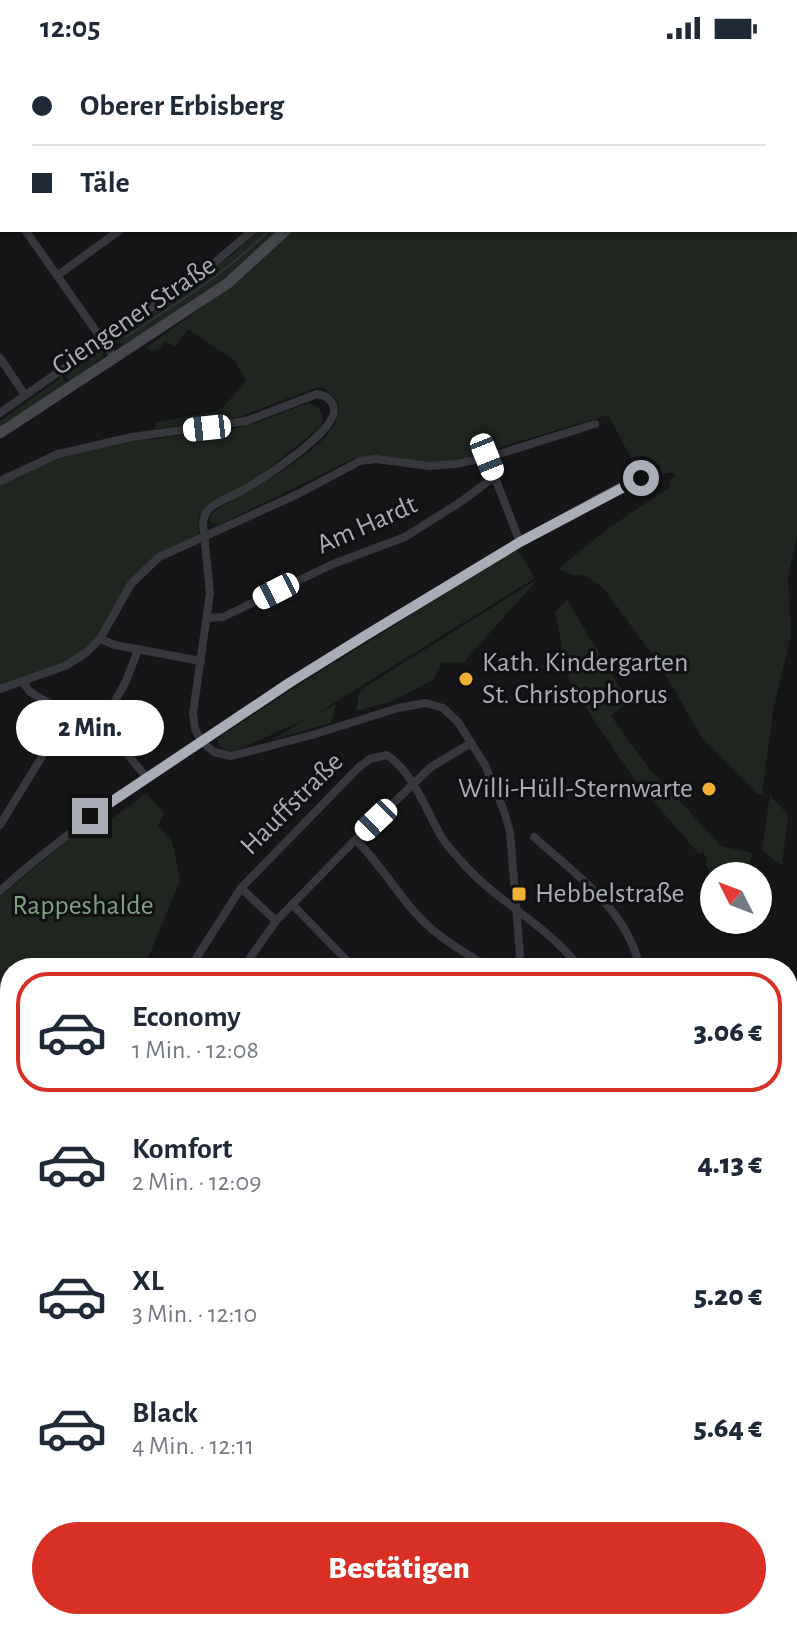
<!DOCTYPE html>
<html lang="de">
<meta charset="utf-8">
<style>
:root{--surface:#fff;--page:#f6f6f7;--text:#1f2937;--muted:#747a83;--line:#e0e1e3;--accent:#d93025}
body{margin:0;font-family:"Alegreya Sans",sans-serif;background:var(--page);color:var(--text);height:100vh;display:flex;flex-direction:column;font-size:30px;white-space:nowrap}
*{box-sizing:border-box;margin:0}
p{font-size:26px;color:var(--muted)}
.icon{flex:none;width:44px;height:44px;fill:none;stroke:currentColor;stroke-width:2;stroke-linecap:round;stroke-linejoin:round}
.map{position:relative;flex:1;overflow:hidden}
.side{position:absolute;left:0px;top:902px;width:798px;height:672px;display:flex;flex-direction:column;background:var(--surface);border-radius:32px 32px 0 0;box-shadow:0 2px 6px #0004}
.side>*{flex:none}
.banner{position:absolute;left:0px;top:0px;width:798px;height:176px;box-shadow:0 2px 6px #0004;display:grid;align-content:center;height:176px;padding:0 32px;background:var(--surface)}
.needle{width:52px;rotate:312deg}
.controls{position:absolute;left:700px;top:806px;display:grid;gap:16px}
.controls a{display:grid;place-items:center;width:72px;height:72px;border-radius:50%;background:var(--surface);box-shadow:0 2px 6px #0004;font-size:40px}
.end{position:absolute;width:36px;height:36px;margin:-18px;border:10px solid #a8adb8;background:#111;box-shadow:0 0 0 4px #111}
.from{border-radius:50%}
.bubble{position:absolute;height:56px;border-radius:28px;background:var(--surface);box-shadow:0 2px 6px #0004;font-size:26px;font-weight:800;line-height:56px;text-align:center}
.car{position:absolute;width:24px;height:48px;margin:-24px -12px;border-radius:10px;box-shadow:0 0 6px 2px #0007;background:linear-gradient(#fff 24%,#345 0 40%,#fff 0 76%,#345 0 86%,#fff 0)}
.banner b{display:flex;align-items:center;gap:28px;height:76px;font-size:30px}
.banner b+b{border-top:2px solid var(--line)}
.banner i{width:20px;height:20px;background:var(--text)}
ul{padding:14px 0 0;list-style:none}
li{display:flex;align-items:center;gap:24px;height:120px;margin:0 16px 12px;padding:0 16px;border:4px solid transparent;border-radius:32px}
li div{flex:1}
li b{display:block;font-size:30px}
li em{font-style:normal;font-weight:800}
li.selected{border-color:var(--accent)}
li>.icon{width:72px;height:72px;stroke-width:1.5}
.primary-button{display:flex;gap:16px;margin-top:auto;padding:16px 32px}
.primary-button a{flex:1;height:92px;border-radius:48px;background:var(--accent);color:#fff;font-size:32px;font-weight:800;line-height:92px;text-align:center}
.status{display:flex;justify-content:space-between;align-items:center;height:56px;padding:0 40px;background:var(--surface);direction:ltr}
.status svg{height:22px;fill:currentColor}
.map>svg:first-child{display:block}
</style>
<div class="status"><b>12:05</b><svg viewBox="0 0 49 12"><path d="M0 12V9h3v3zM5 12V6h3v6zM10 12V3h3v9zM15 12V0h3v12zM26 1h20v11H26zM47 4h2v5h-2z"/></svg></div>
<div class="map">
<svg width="797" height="1574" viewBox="0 0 797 1574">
<rect width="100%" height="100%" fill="#161618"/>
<g fill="#1e261f">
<path d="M 519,0 L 797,0 L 797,479 L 788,520 L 791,578 L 773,656 L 762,738 L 757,738 L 702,682 L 658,606 L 603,532 L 587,520 L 573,519 L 558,513 L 606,474 L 671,430 L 669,424 L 674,421 L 675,417 L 655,418 L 653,409 L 631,402 L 608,359 L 454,405 L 429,407 L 371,400 L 354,402 L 219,469 L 209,465 L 211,458 C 238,437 350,389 338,347 L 326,333 L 318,331 L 239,361 L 154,373 L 157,366 L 216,355 L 222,352 L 247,325 L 235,305 L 188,273 L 175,291 L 165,285 L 158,294 L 149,295 L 147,291 L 229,232 L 291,174 L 796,174 L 796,2 L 515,2 Z"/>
<polygon points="258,174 280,174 239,213 125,288 112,287 112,282 232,199"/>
<path d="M 99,291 L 104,293 L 102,302 L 69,325 L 63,316 C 75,313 93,301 99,291 Z"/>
<polygon points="61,318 66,327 0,370 0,365 59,323"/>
<path d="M 308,347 L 318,351 L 323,360 L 321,370 L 261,419 L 206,452 L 199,460 L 198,478 C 178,492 161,493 141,513 C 118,535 112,570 90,590 C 67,612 29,620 0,629 L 0,428 L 63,401 L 128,386 L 229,374 L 261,365 Z"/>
<polygon points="517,493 535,522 316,658 336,648 331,667 272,684 308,662 233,696 219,691 217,683 302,627"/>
<polygon points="538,523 463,607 442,606 433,624 393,645 356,655 360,634"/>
<polygon points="567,544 628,645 611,660 649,712 721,790 753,797 744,820 714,820 714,824 705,807 707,802 703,796 699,798 636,725 597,669 569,624 555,556"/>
<polygon points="146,737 164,757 158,771 172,785 180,824 144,912 10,912 10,1161 0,1155 0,841 77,776 89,780"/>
<polygon points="770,739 788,759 782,810 762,794"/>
<polygon points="797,1013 797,1208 788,1213 788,1015"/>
<polygon points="0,1409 10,1414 10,1437 0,1436"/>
<polygon points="0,1541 10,1546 10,1564 49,1564 70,1574 0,1574"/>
</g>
<polygon fill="#2c353c" points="304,1564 363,1564 384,1574 360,1574"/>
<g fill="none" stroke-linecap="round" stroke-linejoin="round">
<g stroke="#2c353c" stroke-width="2">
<polyline points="441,2 443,0"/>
<path d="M 126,281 C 175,248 227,217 269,174"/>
<polyline points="0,1186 10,1192"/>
<polyline points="3,1373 10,1376"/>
</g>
<g stroke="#37383d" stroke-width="8">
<polyline points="67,0 71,2"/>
<polyline points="138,0 139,2"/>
<polyline points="326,0 327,2"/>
<polyline points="240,2 246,0"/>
<polyline points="424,2 426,0"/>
<polyline points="510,2 514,0"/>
<polyline points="0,31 2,30"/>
<polyline points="0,140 2,142"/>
<polyline points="25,174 115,302"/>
<polyline points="58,219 120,174"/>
<polyline points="0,302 25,339"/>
<polyline points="0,357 213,208 253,174"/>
<polyline points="487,401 520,486"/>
<path d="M 0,425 L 58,398 L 132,381 L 246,365 L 317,338 C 325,339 333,344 334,353 C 338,374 262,424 243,434 C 233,440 220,444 210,452 C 205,457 204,461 203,468 L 210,537 L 193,657 L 195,673 L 202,686 L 214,696 L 231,700 L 312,679 L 398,652 L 426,647 L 443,652 L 458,666 L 485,709 L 504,755 L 510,776 L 520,898 L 518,912"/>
<polyline points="207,562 223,561 333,508 405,481 462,445 494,421"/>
<polyline points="100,583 115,589 201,605"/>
<polyline points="22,625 30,636 118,687 147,722"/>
<polyline points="0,633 65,610 86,597 100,583 131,528 159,501 298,438 360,405 376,403 430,410 456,408 493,400 595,368"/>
<polyline points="99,675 126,625 138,594"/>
<polyline points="0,769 68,658"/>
<path d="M 534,781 C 576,819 627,853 640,912"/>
<path d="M 356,784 C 384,811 402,848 433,874 C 450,889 471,900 490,912"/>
<polyline points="241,832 276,865"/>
<path d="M 0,835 C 63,777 135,731 206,683 C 344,590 485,502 632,424 L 650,420"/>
<polyline points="292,848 354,912"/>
<path d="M 190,912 L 241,832 L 359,711 L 370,703 L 387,699 C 414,718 425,752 441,780 C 446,789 454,797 461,805 C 496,846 547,868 580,912"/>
<polyline points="243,912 276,865 357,782 431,711 471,687"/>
<polyline points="788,1222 797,1218"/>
<polyline points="788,1309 797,1307"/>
<polyline points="788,1356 797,1357"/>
<polyline points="0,1401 10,1406"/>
<polyline points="788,1483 797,1489"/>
<polyline points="0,1518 10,1519"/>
<polyline points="137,1564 162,1574"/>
<polyline points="283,1574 284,1564"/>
<polyline points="568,1574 573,1564"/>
</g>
<g stroke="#45474d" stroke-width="11">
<polyline points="454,2 456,0"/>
<polyline points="0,377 228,227 286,174"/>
<polyline points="0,1355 10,1358"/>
<polyline points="482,1564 494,1574"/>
</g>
<g stroke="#53555c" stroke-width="12">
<polyline points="0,1163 10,1168"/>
<polyline points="788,1389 797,1391"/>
</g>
<g stroke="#4a4c52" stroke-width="2" stroke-dasharray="10 8" stroke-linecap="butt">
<polyline points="0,1230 10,1233"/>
<polyline points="788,1554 797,1560"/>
</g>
</g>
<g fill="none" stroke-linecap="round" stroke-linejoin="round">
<polyline stroke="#a8adb8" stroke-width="10" points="90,760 289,627 363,581 520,486 641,422"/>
</g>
<g fill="#f2b134" stroke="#111113" stroke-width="3">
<circle cx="466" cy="623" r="8"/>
<circle cx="709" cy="733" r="8"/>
<rect x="511" y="830" width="16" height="16" rx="4"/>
</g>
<g text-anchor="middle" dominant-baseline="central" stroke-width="6" stroke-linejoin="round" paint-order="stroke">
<g font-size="28" fill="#a8adb8" stroke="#111113">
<text transform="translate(134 260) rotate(-34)">Giengener Straße</text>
<text transform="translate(367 469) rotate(-24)">Am Hardt</text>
<text transform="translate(292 748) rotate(-45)">Hauffstraße</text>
</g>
<g font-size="28" fill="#a8adb8" stroke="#111113" text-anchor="start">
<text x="482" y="607">Kath. Kindergarten<tspan x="482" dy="32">St. Christophorus</tspan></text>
<text x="693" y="733" text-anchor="end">Willi-Hüll-Sternwarte</text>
<text x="535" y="838">Hebbelstraße</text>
</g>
<g font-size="28" fill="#7fa381" stroke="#111113">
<text x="83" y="850">Rappeshalde</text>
</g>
</g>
</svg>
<div class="controls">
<a><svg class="needle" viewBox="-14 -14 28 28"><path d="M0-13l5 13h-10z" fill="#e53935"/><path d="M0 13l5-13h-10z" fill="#747a83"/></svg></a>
</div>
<i class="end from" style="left:641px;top:422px"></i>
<i class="end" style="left:90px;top:760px"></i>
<div class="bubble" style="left:16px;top:644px;width:148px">2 Min.</div>
<i class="car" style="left:207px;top:372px;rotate:264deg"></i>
<i class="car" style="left:487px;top:401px;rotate:158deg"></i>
<i class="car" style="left:276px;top:535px;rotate:243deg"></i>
<i class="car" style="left:376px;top:764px;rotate:226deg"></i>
<div class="banner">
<b><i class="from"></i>Oberer Erbisberg</b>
<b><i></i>Täle</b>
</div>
<section class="side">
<ul>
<li class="selected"><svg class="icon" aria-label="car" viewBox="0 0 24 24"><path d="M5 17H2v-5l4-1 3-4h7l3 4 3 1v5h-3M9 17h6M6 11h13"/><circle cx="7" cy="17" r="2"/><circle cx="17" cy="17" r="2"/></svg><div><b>Economy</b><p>1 Min. · 12:08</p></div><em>3.06 €</em></li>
<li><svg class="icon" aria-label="car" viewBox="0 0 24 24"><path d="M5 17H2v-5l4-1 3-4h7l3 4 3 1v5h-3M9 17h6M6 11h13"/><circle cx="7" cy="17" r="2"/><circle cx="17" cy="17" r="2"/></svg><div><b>Komfort</b><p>2 Min. · 12:09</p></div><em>4.13 €</em></li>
<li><svg class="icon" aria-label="car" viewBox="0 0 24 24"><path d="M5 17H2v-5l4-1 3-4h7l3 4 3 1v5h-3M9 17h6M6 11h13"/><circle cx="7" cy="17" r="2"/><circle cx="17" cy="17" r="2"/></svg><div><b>XL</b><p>3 Min. · 12:10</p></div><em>5.20 €</em></li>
<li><svg class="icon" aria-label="car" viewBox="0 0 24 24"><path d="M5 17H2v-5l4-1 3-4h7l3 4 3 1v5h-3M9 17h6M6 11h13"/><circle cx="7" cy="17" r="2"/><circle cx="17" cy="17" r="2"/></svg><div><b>Black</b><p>4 Min. · 12:11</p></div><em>5.64 €</em></li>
</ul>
<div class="primary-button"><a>Bestätigen</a></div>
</section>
</div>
